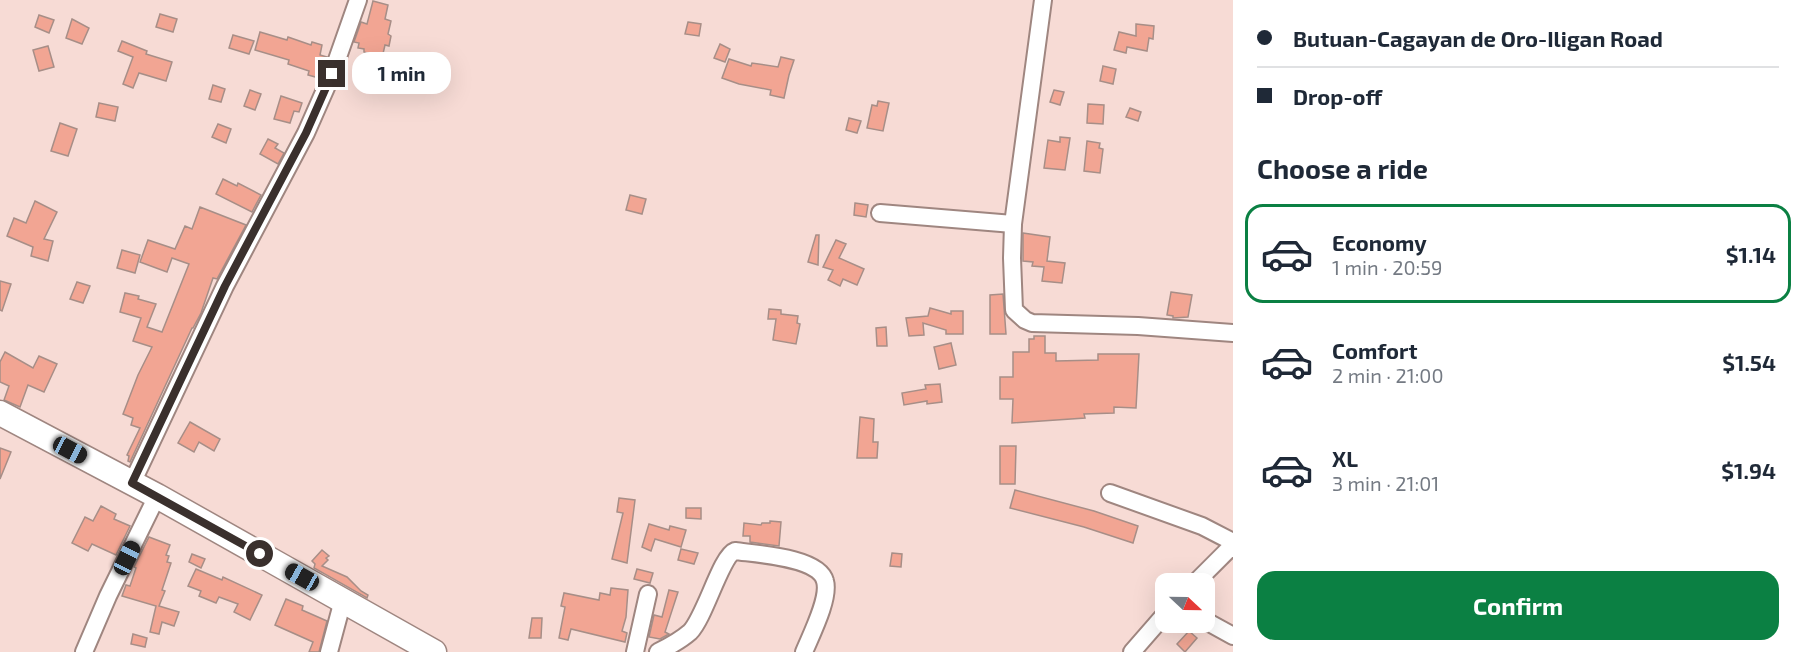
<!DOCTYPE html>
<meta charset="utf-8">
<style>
:root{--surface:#fff;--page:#f6f6f7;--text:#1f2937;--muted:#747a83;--line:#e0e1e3;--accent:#0b8043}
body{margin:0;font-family:"Exo 2",sans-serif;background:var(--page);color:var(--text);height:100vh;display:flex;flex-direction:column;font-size:22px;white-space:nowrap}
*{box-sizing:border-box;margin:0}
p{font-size:20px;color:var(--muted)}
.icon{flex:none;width:33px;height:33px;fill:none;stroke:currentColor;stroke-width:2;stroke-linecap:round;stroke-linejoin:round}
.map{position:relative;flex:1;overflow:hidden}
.side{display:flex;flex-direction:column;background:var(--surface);width:570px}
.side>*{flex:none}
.banner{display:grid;align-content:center;height:132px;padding:0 24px;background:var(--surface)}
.needle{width:39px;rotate:112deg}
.fabs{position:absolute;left:1155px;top:573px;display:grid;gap:12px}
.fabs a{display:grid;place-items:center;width:60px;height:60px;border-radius:12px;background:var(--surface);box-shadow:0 6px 24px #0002;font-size:30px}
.end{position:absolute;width:27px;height:27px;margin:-14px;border:8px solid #3a302d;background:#fff;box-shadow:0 0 0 3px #fff}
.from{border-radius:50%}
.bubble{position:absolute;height:42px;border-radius:18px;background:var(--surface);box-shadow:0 6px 24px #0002;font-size:20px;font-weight:700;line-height:42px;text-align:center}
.car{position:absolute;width:18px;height:36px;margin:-18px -9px;border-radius:8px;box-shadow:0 0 4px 2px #0007;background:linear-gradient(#222 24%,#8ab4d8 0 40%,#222 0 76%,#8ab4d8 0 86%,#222 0)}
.banner b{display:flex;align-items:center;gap:21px;height:57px;font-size:22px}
.banner b+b{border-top:2px solid var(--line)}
.banner i{width:15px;height:15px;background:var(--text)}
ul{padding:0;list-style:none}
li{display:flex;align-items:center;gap:18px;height:99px;margin:0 12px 9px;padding:0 12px;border:3px solid transparent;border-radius:18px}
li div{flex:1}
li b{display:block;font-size:22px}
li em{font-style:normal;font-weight:700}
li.current{border-color:var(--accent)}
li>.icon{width:54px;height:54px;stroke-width:1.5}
h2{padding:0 24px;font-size:27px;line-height:72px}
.button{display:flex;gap:12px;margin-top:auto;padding:12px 24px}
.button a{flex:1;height:69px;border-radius:18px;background:var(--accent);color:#fff;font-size:24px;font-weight:700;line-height:69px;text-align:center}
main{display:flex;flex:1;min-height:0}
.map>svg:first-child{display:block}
</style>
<main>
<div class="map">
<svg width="1233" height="652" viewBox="0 0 1233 652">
<rect width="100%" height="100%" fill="#f7dbd5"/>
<g fill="#f2a593" stroke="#a78e87" stroke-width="1.5">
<polygon points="373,1 388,5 385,19 391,21 388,34 391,36 389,46 385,45 382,58 364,52 364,49 358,48 359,43 354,42 361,22 367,24"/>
<polygon points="160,14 177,19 173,32 156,27"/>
<polygon points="39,15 54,20 49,33 35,27"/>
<polygon points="72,19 89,28 82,44 66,38"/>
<polygon points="688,22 701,24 699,36 685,34"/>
<polygon points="1136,24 1154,26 1153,39 1149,38 1147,51 1127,47 1126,53 1114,50 1119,32 1136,36"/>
<polygon points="260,32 287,40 288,37 311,45 312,42 322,45 320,55 327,57 319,78 308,75 309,71 288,64 289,60 255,50"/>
<polygon points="233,35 254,41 249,54 229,48"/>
<polygon points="122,41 147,51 146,54 172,62 166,81 139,73 133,88 123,84 133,57 118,51"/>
<polygon points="720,44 730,49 725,62 714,58"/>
<polygon points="48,46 54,67 39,71 33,50"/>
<polygon points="781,57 794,60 789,75 784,98 770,95 771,90 739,84 722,78 729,59 751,66 752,63 778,67"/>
<polygon points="1103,66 1116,69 1113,84 1100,81"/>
<polygon points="213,85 225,89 221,102 209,99"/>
<polygon points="250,90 261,94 255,110 244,106"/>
<polygon points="1054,90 1064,92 1060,105 1050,102"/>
<polygon points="281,96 302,103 299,112 294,111 290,123 274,119"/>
<polygon points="878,101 889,103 883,131 867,128 872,105 877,106"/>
<polygon points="99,103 118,107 115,121 96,117"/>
<polygon points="1088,104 1104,105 1103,124 1087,123"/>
<polygon points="1130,108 1141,112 1138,121 1126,117"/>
<polygon points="849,118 861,121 857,133 846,130"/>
<polygon points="60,123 77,129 68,156 51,151"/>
<polygon points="218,124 231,129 226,143 212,137"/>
<polygon points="1060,137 1070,138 1065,170 1044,168 1048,140 1060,142"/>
<polygon points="268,139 278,144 275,148 284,153 278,164 260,154"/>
<polygon points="1087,141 1100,143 1099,148 1103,149 1100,173 1084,171"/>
<polygon points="223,179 237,186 238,183 261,195 252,212 216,194"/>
<polygon points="630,195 646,199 642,214 626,210"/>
<polygon points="35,201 57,212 44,239 53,241 48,261 31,256 33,247 7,236 14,218 26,223"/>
<polygon points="855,203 868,205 866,217 854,215"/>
<polygon points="200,207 246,225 217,279 213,278 201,313 193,328 192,328 130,462 128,461 129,456 127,455 140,428 131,425 133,418 123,414 138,375 152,347 133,341 141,318 120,312 125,293 139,296 138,299 156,304 147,327 162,332 189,264 172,258 167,272 140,262 148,240 175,249 185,226 192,229"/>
<polygon points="1023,233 1050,237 1047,261 1065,263 1062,283 1042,281 1044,267 1032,266 1033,262 1023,261"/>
<polygon points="816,235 819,235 818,265 808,262"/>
<polygon points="836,240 846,244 839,258 864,269 857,285 843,279 840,286 828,280 833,270 823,267"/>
<polygon points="122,250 140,255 135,273 117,268"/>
<polygon points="0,281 11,284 2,311 0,310"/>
<polygon points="77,282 90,286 83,303 70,299"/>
<polygon points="1171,292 1192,295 1188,317 1173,318 1173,316 1167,315"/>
<polygon points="1003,294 1006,334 990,334 990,295"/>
<polygon points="930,308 951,314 951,311 963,311 963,334 946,334 946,330 923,323 924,335 909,336 906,318 928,316"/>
<polygon points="769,309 781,310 781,314 798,316 797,323 800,324 796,344 773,340 776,319 768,319"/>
<polygon points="886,327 887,346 877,346 876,328"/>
<polygon points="1034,336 1045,336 1045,353 1056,353 1056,361 1098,360 1098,354 1139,354 1136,408 1114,407 1114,413 1084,414 1085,418 1012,423 1013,399 1000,399 1000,377 1013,377 1013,352 1029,352 1029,339 1034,339"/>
<polygon points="951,343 956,365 939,369 934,347"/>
<polygon points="5,352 33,368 39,356 57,364 44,392 28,385 20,407 4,400 9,386 0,382 0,362"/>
<polygon points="940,384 942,402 927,404 927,401 904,405 902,393 926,389 925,385"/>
<polygon points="860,417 874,419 873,442 878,442 877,458 857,458"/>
<polygon points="190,422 220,439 214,451 199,442 194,452 178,443"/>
<polygon points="1000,446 1016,446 1015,484 1000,484"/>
<polygon points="0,448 11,452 0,479"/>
<polygon points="1015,490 1094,511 1138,526 1133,543 1084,527 1010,508"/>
<polygon points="619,498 635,500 627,563 612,559 623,513 617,512"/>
<polygon points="101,506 116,514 114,519 130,526 116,555 92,544 88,551 72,543 85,517 93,521"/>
<polygon points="686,508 701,508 701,519 686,518"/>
<polygon points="770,521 781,522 779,546 750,542 750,536 743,536 744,523 761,525 762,523 770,523"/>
<polygon points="649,524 669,530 670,526 686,530 681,547 655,539 651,551 642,547"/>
<polygon points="149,537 170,545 166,555 169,556 167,562 171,563 162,590 165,591 159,606 179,612 174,626 162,622 159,634 150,632 156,606 122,596 126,585 130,586 136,568 134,567"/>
<polygon points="681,549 698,553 694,564 678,560"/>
<polygon points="322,550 329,556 326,558 328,560 322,566 347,577 361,591 368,595 367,598 314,568 315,564 312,561"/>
<polygon points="892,553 902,554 901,567 890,566"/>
<polygon points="192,554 205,559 201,568 189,562"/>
<polygon points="196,569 222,580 223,577 262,595 250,620 234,612 238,604 219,597 216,603 199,596 201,591 188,586"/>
<polygon points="637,569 653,573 650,583 634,579"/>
<polygon points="611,588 628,590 626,617 622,631 627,633 625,642 571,629 568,640 559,638 565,607 561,606 564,593 599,600 600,593 610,595"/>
<polygon points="669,590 678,592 665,632 669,634 660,639 649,637 654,615 662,617"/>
<polygon points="286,599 303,606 302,610 327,621 319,652 309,652 313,642 275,625"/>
<polygon points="532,618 542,618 541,638 529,638"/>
<polygon points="1189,631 1197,638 1185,652 1177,644"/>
<polygon points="133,634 147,638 145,647 131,644"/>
</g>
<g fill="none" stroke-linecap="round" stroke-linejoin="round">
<g stroke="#9f8680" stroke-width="20">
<g id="minor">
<polyline points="1043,0 1013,224 1012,258 1014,310 1025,320 1032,323 1138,326 1233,333"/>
<polyline points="880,213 1013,224"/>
<polyline points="132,483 225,286 306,133 332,74 358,0"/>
<polyline points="1110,493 1202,526 1233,542"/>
<polyline points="1194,584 1233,545"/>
<polyline points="1204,620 1233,636"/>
<polyline points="84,652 108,596 157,496"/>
<polyline points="329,652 343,600"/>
<polyline points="635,652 648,594"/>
<path d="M 658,652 C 668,647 681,640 690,632 C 705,617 721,556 735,551 C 756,554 819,557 825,581 C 830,598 811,635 804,652"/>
<polyline points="1132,652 1166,613"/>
</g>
</g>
<g stroke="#9f8680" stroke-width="27">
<polyline id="highway" points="0,413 157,496 434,652"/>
</g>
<use href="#minor" stroke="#fff" stroke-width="16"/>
<use href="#highway" stroke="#fff" stroke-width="24"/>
</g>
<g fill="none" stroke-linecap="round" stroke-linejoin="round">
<polyline stroke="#3a302d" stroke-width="8" points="260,554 132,483 225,286 306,133 332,74"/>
</g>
</svg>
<div class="fabs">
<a><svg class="needle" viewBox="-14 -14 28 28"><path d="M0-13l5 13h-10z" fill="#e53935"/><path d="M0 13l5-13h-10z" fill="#747a83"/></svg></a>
</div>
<i class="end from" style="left:260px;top:554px"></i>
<i class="end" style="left:332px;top:74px"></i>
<div class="bubble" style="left:352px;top:52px;width:99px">1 min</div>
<i class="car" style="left:70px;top:450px;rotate:118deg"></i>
<i class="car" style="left:127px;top:558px;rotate:26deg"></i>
<i class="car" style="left:302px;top:577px;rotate:299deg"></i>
</div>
<section class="side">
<div class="banner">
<b><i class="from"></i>Butuan-Cagayan de Oro-Iligan Road</b>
<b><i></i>Drop-off</b>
</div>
<h2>Choose a ride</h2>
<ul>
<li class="current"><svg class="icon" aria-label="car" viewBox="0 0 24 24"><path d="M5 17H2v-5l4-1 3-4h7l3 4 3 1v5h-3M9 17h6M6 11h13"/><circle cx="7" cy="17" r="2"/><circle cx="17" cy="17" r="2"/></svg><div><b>Economy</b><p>1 min · 20:59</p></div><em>$1.14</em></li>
<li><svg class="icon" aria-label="car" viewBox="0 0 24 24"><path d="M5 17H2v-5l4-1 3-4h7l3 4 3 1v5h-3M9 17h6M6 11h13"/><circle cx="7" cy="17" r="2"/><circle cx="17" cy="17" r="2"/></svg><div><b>Comfort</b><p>2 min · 21:00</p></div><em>$1.54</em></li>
<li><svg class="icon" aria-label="car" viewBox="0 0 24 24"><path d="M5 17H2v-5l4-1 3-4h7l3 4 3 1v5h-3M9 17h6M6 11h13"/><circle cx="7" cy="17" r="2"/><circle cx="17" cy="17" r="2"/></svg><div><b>XL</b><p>3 min · 21:01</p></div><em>$1.94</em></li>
</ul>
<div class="button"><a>Confirm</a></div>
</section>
</main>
